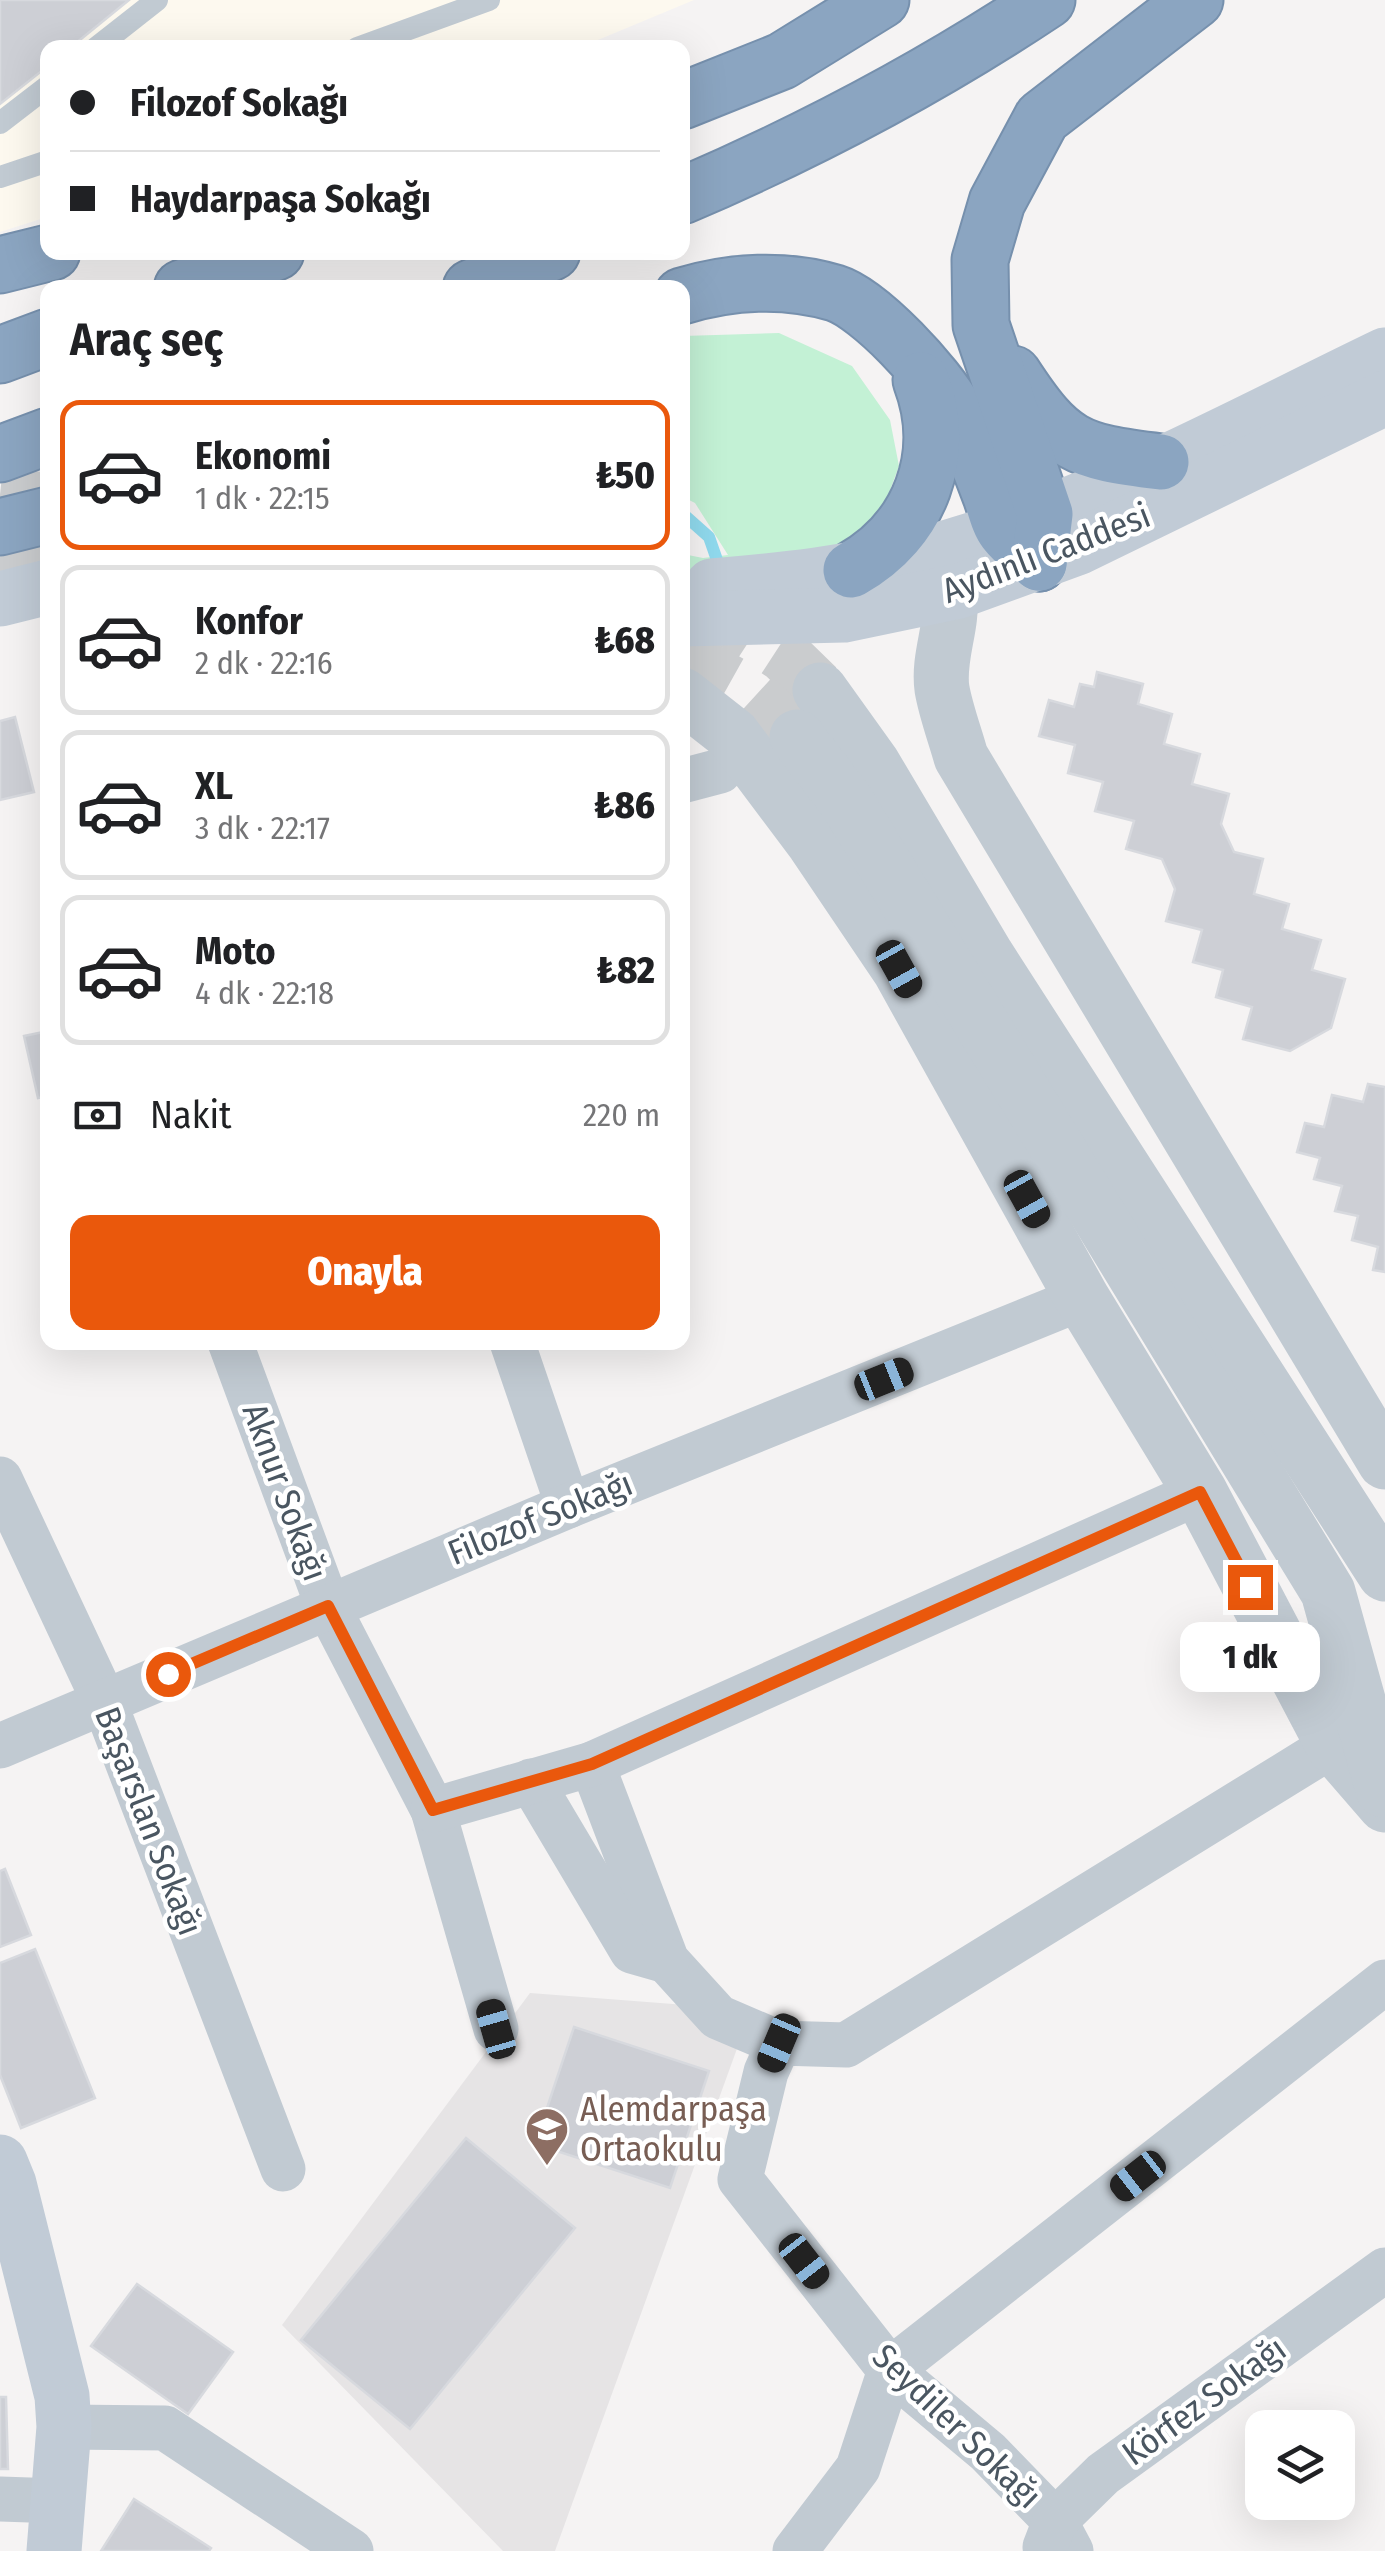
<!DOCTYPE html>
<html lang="tr">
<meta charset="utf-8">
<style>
:root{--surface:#fff;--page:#f6f6f6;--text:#202124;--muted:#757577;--line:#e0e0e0;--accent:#ea580c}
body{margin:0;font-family:"Fira Sans Condensed",sans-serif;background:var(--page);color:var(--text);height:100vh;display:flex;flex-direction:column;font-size:38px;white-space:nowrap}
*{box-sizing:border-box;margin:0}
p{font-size:32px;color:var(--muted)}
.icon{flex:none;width:55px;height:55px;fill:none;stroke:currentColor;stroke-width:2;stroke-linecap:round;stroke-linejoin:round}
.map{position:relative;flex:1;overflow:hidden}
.side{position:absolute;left:40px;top:280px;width:650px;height:1070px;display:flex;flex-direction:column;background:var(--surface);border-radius:20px;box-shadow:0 10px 40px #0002}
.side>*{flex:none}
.banner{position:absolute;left:40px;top:40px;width:650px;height:220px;border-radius:20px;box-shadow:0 10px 40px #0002;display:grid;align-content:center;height:220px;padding:0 30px;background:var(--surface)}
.tools{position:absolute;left:1245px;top:2410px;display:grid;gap:20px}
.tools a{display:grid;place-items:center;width:110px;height:110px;border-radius:20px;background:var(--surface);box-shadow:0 10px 40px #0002;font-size:50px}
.end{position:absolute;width:45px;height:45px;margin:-22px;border:12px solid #ea580c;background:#fff;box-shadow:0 0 0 5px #fff}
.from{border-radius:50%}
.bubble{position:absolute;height:70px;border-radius:20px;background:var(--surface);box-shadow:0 10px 40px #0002;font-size:32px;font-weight:800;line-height:70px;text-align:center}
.car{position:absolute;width:30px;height:60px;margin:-30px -15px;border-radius:12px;box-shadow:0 0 8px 2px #0007;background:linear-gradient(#222 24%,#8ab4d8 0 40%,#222 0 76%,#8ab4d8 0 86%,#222 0)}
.banner b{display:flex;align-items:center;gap:35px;height:95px;font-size:38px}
.banner b+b{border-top:2px solid var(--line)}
.banner i{width:25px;height:25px;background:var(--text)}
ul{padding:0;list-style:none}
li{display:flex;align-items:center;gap:30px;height:150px;margin:0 20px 15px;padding:0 10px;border:5px solid var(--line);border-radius:20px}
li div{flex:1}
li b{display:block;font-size:38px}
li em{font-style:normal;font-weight:800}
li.active{border-color:var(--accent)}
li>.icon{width:90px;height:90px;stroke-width:1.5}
h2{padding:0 30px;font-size:45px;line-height:120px}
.pay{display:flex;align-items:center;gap:25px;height:110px;padding:0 30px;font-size:38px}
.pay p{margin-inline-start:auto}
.action{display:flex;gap:20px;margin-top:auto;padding:20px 30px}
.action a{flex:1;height:115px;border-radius:20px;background:var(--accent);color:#fff;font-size:40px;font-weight:800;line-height:115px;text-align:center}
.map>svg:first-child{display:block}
</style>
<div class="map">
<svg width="1385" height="2551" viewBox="0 0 1385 2551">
<rect width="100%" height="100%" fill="#f5f3f3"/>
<polygon fill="#fdf9ef" points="0,0 694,0 581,47 48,48 47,217 0,232"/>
<polygon fill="#e6e4e5" points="530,1993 751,2010 555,2551 503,2551 282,2325"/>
<polygon fill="#c3f1d5" points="779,333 852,366 890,420 899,466 875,531 834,566 683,575 683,554 703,558 728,555 695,503 683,497 683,336"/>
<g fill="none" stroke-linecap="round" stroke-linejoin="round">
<polyline stroke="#90daee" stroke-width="12" points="682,513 709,537 717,560"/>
</g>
<g fill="#cdcfd5" stroke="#d7d9de" stroke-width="2.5">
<polygon points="0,0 129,0 70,48 48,48 48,66 0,104"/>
<polygon points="1097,672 1143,684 1138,704 1172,714 1164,744 1200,754 1192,784 1229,794 1221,824 1234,852 1263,859 1254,894 1289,904 1282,929 1321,940 1312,970 1345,979 1331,1028 1290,1051 1243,1039 1252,1007 1216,997 1223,970 1193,962 1202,930 1166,921 1175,889 1162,859 1126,849 1134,821 1095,811 1103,782 1068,773 1075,745 1039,736 1049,700 1074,707 1080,684 1094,687"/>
<polygon points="15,717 34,792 0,800 0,721"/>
<polygon points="48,1031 48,1096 38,1098 24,1036"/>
<polygon points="1368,1084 1385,1087 1385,1272 1373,1270 1378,1247 1352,1240 1358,1216 1335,1211 1342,1186 1314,1179 1320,1158 1297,1152 1305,1123 1324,1127 1332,1095 1363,1102"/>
<polygon points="5,1869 31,1935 0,1947 0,1871"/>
<polygon points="35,1949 95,2098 21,2128 0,2075 0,1963"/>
<polygon points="574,2027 709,2071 670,2188 535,2144"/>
<polygon points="466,2138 575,2228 410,2429 301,2340"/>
<polygon points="137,2284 233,2352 188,2414 91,2346"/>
<polygon points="0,2397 6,2397 8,2469 0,2469"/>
<polygon points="134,2499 211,2548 209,2551 101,2551"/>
</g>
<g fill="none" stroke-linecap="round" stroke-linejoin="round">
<g stroke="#caccce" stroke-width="55" stroke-dasharray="55 28" stroke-linecap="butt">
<polyline points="0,495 48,500"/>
<polyline points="0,558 48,563"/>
<polyline points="707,605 784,655 820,690"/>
<polyline points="682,656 750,694 797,737"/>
</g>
<g stroke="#7690ad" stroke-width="59">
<g id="motorway">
<polyline points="682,101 782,61 881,0"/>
<path d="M 682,196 C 808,142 933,76 1047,0"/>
<polyline points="0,265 52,252"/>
<polyline points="182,288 276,252"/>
<polyline points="471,288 552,252"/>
<path d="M 682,296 C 731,281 785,278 835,293 C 870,304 937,377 955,410 C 969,437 980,467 991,496 C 995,507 998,522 1005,531 C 1014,543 1028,553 1039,563"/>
<polyline points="0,355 48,337"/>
<path d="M 1013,374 C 1060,446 1076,452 1161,462"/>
<polyline points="0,454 48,436"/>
<polyline points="0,527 48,515"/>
<polyline points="1039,563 1045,514 981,325 980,260 997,202 1042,118 1195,0"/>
<path d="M 851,570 C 921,531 949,454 921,380"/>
</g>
</g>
<g stroke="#c1cad2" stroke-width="22">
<polyline points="96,48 157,0"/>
<polyline points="357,48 489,0"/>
<polyline points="0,123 48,86"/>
<polyline points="0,177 48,161"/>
</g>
<g stroke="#c1cad2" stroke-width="45">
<polyline points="682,781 720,771"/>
<polyline points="230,1342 328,1607 433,1810 496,2029"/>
<polyline points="512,1342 568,1506"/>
<polyline points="0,1479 104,1701 283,2169"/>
<polyline points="0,1746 568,1506 1082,1298"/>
<polyline points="592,1764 667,1961 718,2017 779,2043 846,2045 1333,1745"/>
<polyline points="531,1781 632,1951 667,1961"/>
<polyline points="433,1810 592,1764 1200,1492"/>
<polyline points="779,2043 766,2072 740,2179 890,2370 988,2452 1055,2521 1071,2551"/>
<polyline points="64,2427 165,2428 351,2551"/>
<polyline points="0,2499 59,2501"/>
<polyline points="1045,2547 1055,2521 1103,2474 1385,2270"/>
<polyline points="795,2551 858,2468 890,2370 1385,1982"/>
</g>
<g stroke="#c1cad2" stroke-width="55">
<path d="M 923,560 C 975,593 935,641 942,689 C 946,712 955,735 961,757 L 1385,1462"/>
<polyline points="820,690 873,764 987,956 1385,1574"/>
<polyline points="682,695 733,735 814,843 899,969 1082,1298 1200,1492 1333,1745 1385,1805"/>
<polyline points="797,737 846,801 1328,1592 1383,1790"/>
</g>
<g stroke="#c1cbd6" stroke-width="55">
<path d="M 712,586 C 781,580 849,573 916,556 C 1080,514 1233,428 1385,355"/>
<polyline points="0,599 48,587"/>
<polyline points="682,619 844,615 959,591 1077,548 1385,398"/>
<polyline points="0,2162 9,2184 62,2396 64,2427 54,2551"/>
</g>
<use href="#motorway" stroke="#8ba5c1" stroke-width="55"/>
</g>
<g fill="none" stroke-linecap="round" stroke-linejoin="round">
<polyline stroke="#ea580c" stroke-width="12" points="168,1674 328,1606 433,1810 592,1764 1200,1492 1250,1587"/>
</g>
<defs>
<g id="school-pin" transform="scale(2.25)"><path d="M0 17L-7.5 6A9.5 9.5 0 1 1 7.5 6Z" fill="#8d6e63" stroke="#fff"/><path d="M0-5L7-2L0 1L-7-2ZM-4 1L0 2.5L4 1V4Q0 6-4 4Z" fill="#fff"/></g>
</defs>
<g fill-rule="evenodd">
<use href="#school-pin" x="547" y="2129"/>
</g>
<g text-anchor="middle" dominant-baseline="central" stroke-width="9" stroke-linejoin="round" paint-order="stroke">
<g font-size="35" fill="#4a5661" stroke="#fff">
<text transform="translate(1046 553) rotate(-21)">Aydınlı Caddesi</text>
<text transform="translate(285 1492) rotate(70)">Aknur Sokağı</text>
<text transform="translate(540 1518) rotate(-22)">Filozof Sokağı</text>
<text transform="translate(149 1821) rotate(69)">Başarslan Sokağı</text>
<text transform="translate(1204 2401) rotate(-36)">Körfez Sokağı</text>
<text transform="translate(957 2426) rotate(44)">Seydiler Sokağı</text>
</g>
<g font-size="35" fill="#785e54" stroke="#fff" text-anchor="start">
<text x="580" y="2109">Alemdarpaşa<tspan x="580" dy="40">Ortaokulu</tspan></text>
</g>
</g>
</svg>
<div class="tools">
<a><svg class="icon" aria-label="layers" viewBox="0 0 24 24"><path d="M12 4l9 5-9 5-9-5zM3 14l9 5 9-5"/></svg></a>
</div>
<i class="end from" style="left:168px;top:1674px"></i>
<i class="end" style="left:1250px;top:1587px"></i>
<div class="bubble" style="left:1180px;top:1622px;width:140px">1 dk</div>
<i class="car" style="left:899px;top:969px;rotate:151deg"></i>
<i class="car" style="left:1027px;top:1199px;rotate:151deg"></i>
<i class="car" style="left:884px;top:1379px;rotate:68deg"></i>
<i class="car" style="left:496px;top:2029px;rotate:344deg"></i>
<i class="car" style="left:779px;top:2043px;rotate:203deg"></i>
<i class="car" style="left:1138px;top:2176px;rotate:232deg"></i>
<i class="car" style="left:804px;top:2261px;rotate:142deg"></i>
<div class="banner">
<b><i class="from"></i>Filozof Sokağı</b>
<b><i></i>Haydarpaşa Sokağı</b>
</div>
<section class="side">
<h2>Araç seç</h2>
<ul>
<li class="active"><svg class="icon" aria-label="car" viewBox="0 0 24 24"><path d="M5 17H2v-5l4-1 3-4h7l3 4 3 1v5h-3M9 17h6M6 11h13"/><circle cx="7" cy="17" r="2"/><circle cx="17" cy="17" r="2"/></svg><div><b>Ekonomi</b><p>1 dk · 22:15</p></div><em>₺50</em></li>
<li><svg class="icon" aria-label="car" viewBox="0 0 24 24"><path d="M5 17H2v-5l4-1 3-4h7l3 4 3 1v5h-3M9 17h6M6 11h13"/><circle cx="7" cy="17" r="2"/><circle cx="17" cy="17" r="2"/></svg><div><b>Konfor</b><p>2 dk · 22:16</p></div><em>₺68</em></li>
<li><svg class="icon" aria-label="car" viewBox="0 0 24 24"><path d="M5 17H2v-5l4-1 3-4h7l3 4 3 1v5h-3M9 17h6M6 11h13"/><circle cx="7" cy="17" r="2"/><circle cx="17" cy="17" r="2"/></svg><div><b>XL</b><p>3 dk · 22:17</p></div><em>₺86</em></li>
<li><svg class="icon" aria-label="car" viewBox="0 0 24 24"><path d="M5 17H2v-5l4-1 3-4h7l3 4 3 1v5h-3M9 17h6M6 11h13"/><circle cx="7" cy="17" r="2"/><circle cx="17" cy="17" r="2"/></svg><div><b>Moto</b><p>4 dk · 22:18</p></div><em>₺82</em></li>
</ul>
<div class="pay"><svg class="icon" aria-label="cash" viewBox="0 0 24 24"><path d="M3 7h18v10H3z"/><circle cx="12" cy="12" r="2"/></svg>Nakit<p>220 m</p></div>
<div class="action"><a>Onayla</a></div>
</section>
</div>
